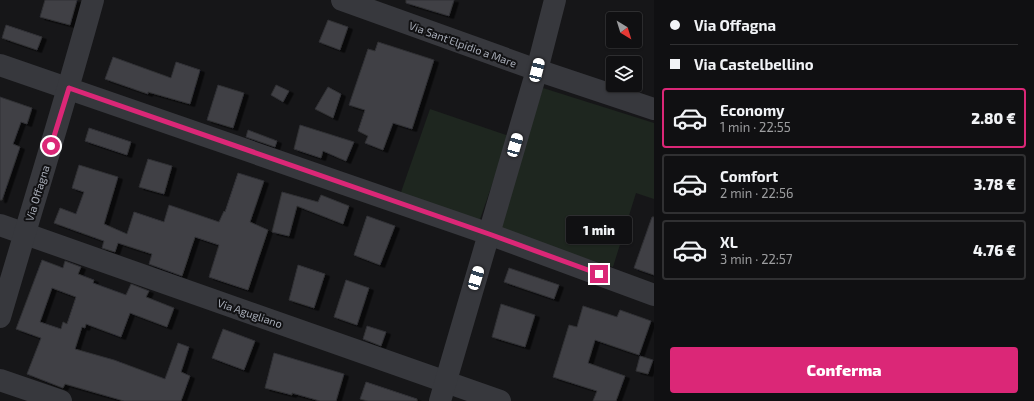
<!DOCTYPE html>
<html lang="it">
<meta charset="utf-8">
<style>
:root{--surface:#101012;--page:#19191b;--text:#f1f3f6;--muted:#9c9d9f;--line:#303032;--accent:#db2777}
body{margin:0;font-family:"Exo 2",sans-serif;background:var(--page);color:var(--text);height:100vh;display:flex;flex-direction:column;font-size:15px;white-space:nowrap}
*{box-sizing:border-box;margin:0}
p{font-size:13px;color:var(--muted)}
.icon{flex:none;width:22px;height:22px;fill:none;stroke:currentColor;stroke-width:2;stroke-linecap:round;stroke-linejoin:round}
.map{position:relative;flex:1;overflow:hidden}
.side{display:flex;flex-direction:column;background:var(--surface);width:380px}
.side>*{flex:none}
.banner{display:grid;align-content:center;height:88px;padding:0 16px;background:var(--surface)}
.needle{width:26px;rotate:142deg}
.buttons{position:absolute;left:606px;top:12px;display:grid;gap:8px}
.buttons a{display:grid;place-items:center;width:36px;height:36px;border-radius:4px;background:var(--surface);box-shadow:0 1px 3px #0004,0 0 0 1px var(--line);font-size:20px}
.end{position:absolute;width:18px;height:18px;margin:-9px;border:5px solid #db2777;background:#fff;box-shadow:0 0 0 2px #fff}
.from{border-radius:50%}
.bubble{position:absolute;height:28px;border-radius:4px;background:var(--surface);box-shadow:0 1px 3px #0004,0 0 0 1px var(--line);font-size:13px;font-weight:800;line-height:28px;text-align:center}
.car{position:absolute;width:12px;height:24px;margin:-12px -6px;border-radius:5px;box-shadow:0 0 3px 1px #0007;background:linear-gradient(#fff 24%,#345 0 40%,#fff 0 76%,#345 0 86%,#fff 0)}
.banner b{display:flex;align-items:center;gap:14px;height:38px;font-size:15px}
.banner b+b{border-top:1px solid var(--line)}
.banner i{width:10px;height:10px;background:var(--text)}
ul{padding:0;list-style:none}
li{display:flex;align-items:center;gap:12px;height:60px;margin:0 8px 6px;padding:0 8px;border:2px solid var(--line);border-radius:4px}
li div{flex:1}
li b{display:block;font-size:15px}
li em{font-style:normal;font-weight:800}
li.current{border-color:var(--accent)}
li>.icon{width:36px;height:36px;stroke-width:1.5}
.cta{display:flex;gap:8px;margin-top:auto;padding:8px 16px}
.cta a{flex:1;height:46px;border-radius:4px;background:var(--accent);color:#fff;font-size:16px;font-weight:800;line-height:46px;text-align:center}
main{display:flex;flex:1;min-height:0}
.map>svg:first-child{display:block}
</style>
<main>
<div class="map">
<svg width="654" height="401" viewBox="0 0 654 401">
<defs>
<filter id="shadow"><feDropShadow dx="4.5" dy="2.5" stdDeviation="0" flood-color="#0009"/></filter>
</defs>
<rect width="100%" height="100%" fill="#161618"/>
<g fill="#1e261f">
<polygon points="543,88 654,123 654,199 636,193 613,267 497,230"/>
<polygon points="430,109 509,136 479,222 400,195"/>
</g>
<g fill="#404145" stroke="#303034" fill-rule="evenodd" filter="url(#shadow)">
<polygon points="45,0 77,0 70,25 40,17"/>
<polygon points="406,0 454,0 449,16 406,3"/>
<polygon points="328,20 348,27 340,50 319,42"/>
<polygon points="6,25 42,37 37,50 2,38"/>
<polygon points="378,42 434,60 412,129 393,123 383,150 365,143 368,136 358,131 365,110 349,105 368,49 375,51"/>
<polygon points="113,57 171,78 176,62 200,70 190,104 148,92 148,94 105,79"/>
<polygon points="218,85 244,93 233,128 207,120"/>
<polygon points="276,85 289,91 283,102 271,95"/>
<polygon points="328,87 341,94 333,118 315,109"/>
<polygon points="0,97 32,108 27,124 21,122 13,144 20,147 2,200 0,200"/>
<polygon points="300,125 354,142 346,161 323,151 321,158 294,149"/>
<polygon points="89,128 131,142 127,155 85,141"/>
<polygon points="248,130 277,141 275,147 246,137"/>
<polygon points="148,159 172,166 164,194 139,187"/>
<polygon points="79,165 118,177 104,224 127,234 134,212 164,222 169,205 219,222 224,211 225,212 238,173 264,181 250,222 268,230 248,290 209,277 219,245 195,237 182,276 149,264 152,254 118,243 115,252 102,248 104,241 54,223 60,208 76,214 84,192 72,188"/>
<polygon points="282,192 318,202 321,195 349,206 343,224 297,206 289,236 272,232"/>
<polygon points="367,216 395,226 380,265 354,255"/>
<polygon points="652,217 654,217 654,275 634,268"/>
<path d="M 42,260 L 63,268 L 65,261 L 81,267 L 78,274 L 94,280 L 93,283 L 126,295 L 131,284 L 149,291 L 146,297 L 174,308 L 167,327 L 130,313 L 121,337 L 86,324 L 85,328 L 82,327 L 75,349 L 114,360 L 165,379 L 178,343 L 189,347 L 181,372 L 190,376 L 181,401 L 124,401 L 65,384 L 63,388 L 27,374 L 41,338 L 16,329 ZM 52,288 L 76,297 L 67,324 L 63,322 L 61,329 L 40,322 Z"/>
<polygon points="298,265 325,274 314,308 289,300"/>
<polygon points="509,268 559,285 554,299 504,282"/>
<polygon points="346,280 369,288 357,325 334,317"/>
<polygon points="501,304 535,315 525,347 492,337"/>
<polygon points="583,306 617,317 620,310 651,321 639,355 595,340 588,363 625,376 616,401 593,401 597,391 553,377 569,325 577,327"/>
<polygon points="367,326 386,332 381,346 363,339"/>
<polygon points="223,329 255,341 244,370 212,358"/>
<polygon points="274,353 344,374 336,401 320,401 292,393 292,395 265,388"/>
<polygon points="640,356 653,360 648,374 636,371"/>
<polygon points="366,382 417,399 417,401 368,401 360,399"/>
</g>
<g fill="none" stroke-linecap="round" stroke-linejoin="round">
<g stroke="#37383d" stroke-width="22">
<polyline points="342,0 537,70 654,109"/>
<polyline points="0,65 489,234 654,295"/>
<polyline points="0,225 500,401"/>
<path d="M 0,317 C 31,211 64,106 93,0"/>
<polyline points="0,380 61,401"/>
<polyline points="440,401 537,70 555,0"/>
</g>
</g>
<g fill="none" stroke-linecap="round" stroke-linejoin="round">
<polyline stroke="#db2777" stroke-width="5" points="51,146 69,88 489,234 599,274"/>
</g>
<g text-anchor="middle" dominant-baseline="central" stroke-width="4" stroke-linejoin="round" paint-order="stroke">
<g font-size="11" fill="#a8adb8" stroke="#111113">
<text transform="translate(463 44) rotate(20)">Via Sant'Elpidio a Mare</text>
<text transform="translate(37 193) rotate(-73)">Via Offagna</text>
<text transform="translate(250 313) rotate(19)">Via Agugliano</text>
</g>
</g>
</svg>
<div class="buttons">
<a><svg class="needle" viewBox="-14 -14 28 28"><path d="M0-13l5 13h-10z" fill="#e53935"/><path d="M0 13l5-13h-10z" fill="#9c9d9f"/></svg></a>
<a><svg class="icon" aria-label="layers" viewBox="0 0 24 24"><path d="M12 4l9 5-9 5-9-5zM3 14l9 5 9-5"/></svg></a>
</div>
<i class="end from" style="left:51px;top:146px"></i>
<i class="end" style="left:599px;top:274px"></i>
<div class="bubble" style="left:566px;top:216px;width:66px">1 min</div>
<i class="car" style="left:537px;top:70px;rotate:14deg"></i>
<i class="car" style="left:515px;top:145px;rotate:16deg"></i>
<i class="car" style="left:476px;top:278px;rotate:17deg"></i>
</div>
<section class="side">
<div class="banner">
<b><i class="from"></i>Via Offagna</b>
<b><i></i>Via Castelbellino</b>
</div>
<ul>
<li class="current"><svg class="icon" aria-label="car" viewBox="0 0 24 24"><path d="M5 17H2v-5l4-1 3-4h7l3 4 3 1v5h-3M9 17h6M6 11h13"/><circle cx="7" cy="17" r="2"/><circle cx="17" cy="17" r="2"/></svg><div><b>Economy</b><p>1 min · 22:55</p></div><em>2.80 €</em></li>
<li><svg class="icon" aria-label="car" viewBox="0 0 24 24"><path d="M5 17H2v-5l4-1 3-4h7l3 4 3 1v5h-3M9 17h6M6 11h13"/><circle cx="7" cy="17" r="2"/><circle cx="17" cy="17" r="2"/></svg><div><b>Comfort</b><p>2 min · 22:56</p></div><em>3.78 €</em></li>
<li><svg class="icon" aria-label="car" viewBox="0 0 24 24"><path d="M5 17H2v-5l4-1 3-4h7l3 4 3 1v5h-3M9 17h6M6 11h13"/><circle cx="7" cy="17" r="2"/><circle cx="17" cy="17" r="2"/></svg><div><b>XL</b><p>3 min · 22:57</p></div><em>4.76 €</em></li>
</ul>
<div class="cta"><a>Conferma</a></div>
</section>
</main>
